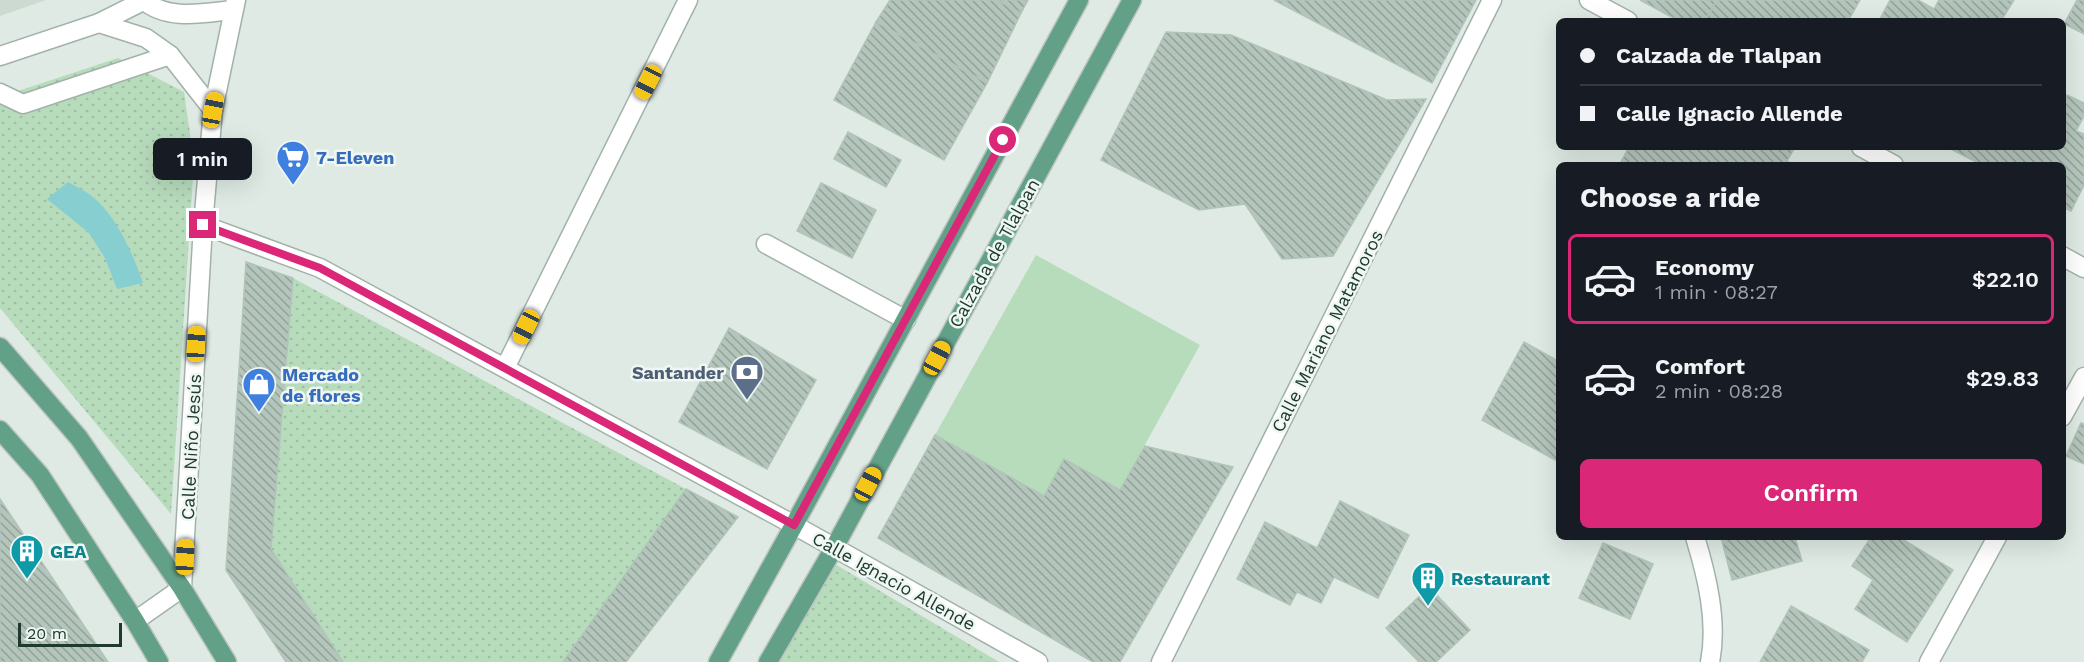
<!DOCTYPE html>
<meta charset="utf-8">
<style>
:root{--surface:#171b24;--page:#242831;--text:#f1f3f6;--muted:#9ea1a6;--line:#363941;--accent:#db2777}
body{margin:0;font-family:"Work Sans",sans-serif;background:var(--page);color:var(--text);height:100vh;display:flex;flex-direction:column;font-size:22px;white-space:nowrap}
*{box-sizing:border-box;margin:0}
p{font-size:20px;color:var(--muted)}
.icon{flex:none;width:33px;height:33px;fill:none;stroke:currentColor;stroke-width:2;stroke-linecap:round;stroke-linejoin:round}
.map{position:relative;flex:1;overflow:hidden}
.panel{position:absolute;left:1556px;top:162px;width:510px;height:378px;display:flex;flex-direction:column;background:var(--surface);border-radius:9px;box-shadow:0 6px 24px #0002}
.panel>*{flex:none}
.guide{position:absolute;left:1556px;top:18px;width:510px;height:132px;border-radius:9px;box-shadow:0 6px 24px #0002;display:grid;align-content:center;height:132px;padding:0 24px;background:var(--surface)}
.scale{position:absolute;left:18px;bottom:15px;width:104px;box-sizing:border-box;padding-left:6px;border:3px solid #203a30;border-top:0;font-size:16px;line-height:21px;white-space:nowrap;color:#203a30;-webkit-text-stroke:4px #eff7f2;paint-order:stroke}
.end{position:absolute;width:27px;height:27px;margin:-14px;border:8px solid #db2777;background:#fff;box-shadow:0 0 0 3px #fff}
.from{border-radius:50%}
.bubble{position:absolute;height:42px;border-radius:9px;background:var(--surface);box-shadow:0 6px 24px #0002;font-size:20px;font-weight:600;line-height:42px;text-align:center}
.car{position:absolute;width:18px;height:36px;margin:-18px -9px;border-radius:8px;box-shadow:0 0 4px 2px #0007;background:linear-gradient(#f5c518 24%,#345 0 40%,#f5c518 0 76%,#345 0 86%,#f5c518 0)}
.guide b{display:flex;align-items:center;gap:21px;height:57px;font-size:22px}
.guide b+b{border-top:2px solid var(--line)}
.guide i{width:15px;height:15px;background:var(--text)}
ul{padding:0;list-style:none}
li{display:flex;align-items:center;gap:18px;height:90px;margin:0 12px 9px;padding:0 12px;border:3px solid transparent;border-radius:9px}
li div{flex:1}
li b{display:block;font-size:22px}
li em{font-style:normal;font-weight:600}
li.current{border-color:var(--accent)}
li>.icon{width:54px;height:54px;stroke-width:1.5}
h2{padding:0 24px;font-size:27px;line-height:72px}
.action{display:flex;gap:12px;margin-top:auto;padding:12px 24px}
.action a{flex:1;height:69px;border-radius:9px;background:var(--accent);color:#fff;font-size:24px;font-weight:600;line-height:69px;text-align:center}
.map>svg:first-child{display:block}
</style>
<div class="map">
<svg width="2084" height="662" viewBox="0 0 2084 662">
<defs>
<pattern id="park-dots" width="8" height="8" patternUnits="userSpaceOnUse" patternTransform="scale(1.5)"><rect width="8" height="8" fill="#b7dcbc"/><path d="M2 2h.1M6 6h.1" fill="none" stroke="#9dbea2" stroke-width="1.8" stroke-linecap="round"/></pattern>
<pattern id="building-back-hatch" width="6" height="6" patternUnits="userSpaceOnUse" patternTransform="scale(1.5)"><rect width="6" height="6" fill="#b4c5bc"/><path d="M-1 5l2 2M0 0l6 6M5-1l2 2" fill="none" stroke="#92a199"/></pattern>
</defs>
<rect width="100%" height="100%" fill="#dfeae4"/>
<polygon fill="#cddad2" points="0,0 46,0 0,16"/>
<polygon fill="#b7dcbc" points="1036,255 1200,345 1120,490 1064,459 1044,496 935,435"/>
<g fill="url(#park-dots)">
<polygon points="118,58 184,92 194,162 171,514 0,308 0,97"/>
<polygon points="293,278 686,489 563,662 343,662 271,549"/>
<polygon points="835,564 999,662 778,662"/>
</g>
<path fill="#86ced0" d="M 68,182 C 76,187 86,191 93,197 C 117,217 133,254 143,283 L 117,289 L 105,258 L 89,233 L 47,199 Z"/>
<g fill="url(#building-back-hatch)" stroke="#b1c4ba" stroke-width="1.5">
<polygon points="890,0 997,0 1021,13 987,83 876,22"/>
<polygon points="997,0 1028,0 1021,13"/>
<polygon points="1274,0 1476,0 1432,83"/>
<polygon points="1640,0 1717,0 1705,21 1679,21"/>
<polygon points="1717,0 1860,0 1848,21 1705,21"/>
<polygon points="1890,0 1918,0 1934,9 1939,0 2014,0 2001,21 1879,21"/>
<polygon points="2077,0 2084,0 2084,34 2064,24"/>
<polygon points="876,22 987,83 944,160 834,100"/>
<polygon points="1166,32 1231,35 1387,100 1426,99 1333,256 1282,259 1245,204 1199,210 1101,160"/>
<polygon points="2067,95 2084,103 2084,116 2076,131 2084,134 2084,185 2071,211 2062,207 2062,165 1982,165 1947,147 2062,147 2062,103"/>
<polygon points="848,132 901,160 886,187 834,159"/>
<polygon points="1629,147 1795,147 1787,161 1794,165 1627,165 1621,162"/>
<polygon points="821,183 876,210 852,258 797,231"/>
<polygon points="246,262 293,278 271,549 343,662 286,662 226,570"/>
<polygon points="729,328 816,380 767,469 679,422"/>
<polygon points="1524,342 1558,361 1558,458 1557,461 1482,420"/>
<polygon points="2081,423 2084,424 2084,464 2066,456"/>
<polygon points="935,435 1044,496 1064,459 1120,490 1145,446 1233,467 1120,662 1093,662 878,538"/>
<polygon points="686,489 738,517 626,662 563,662"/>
<polygon points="0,499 108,662 0,662"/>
<polygon points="1340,501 1409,535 1378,598 1334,577 1321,603 1297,592 1290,605 1237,579 1265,522 1317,548"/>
<polygon points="1721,537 1795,537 1802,561 1732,580"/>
<polygon points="1871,537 1899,537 1953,570 1907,642 1855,609 1873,580 1852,566"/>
<polygon points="1603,543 1653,564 1630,619 1579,598"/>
<polygon points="1429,587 1470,630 1436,662 1419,662 1386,628"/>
<polygon points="1791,606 1869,650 1862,662 1760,662"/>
</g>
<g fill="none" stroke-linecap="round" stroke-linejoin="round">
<g stroke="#a2b2aa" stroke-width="21">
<g id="minor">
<path d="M 143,0 C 168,21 203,13 233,10"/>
<polyline points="1589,0 1628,21"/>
<polyline points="99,23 146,38 170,55 213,110"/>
<polyline points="0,56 99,23 145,0"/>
<polyline points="0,93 23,104 170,55"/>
<polyline points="1861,147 1894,165"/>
<polyline points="203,225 320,268 794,525 1038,662"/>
<polyline points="766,244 906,320"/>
<polyline points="2062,256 2084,268"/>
<polyline points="505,368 688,0"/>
<polyline points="2062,417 2084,377"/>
<path d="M 1695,537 C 1707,576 1718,622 1710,662"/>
<polyline points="135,621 182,588 203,225 213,110 236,0"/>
<polyline points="1161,662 1492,0"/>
<polyline points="1929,662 1997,537"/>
</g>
</g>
<g stroke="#bcc4c1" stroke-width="21">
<g id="major">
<polyline points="0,347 79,438 182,588 227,662"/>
<polyline points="0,430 40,475 135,621 159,662"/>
<polyline points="718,662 794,525 1079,0"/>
<polyline points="768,662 834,548 1132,0"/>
</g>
</g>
<use href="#minor" stroke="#fff" stroke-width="18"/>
<use href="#major" stroke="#63a088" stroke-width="18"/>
</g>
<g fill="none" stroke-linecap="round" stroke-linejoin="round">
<polyline stroke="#db2777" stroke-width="8" points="203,225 320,268 794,525 1003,140"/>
</g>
<defs>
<g id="supermarket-pin" transform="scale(1.725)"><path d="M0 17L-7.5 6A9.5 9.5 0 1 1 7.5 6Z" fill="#3f7fe0" stroke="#eff7f2"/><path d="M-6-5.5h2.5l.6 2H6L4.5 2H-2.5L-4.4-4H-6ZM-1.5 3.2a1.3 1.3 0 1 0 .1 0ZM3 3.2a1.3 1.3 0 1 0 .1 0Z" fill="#fff"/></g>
<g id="bank-pin" transform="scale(1.725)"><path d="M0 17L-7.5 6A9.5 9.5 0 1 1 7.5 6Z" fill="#5c6f8a" stroke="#eff7f2"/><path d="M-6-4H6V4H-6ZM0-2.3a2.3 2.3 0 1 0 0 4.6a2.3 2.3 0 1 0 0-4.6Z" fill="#fff"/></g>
<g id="shop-pin" transform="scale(1.725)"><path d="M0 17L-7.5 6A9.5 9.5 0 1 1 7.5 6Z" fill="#3f7fe0" stroke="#eff7f2"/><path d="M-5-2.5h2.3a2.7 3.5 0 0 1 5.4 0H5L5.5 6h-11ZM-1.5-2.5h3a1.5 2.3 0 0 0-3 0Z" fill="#fff"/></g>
<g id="building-pin" transform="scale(1.725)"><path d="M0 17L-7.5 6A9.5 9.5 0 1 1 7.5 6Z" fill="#0f9aa8" stroke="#eff7f2"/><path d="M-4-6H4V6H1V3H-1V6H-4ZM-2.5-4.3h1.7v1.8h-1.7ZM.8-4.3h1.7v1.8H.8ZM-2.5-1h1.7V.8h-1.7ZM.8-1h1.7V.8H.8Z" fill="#fff"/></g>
</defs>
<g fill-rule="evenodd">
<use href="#supermarket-pin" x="293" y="157"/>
<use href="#bank-pin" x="747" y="372"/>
<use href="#shop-pin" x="259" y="384"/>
<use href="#building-pin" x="27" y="551"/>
<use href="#building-pin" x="1428" y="578"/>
</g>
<g text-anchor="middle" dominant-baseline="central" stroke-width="5" stroke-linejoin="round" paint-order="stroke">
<g font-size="18" font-weight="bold" fill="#366cbe" stroke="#eff7f2" text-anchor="start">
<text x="316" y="157">7-Eleven</text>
<text x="282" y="374">Mercado<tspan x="282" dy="21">de flores</tspan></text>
</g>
<g font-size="18" fill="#203a30" stroke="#eff7f2">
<text transform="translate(994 253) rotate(-61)">Calzada de Tlalpan</text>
<text transform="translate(1327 331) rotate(-63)">Calle Mariano Matamoros</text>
<text transform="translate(191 447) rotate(-87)">Calle Niño Jesús</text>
<text transform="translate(894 581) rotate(29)">Calle Ignacio Allende</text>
</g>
<g font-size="18" font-weight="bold" fill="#4e5e75" stroke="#eff7f2" text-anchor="end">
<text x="724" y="372">Santander</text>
</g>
<g font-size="18" font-weight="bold" fill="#0d838f" stroke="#eff7f2" text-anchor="start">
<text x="50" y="551">GEA</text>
<text x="1451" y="578">Restaurant</text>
</g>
</g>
</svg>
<div class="scale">20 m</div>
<i class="end from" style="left:1003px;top:140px"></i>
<i class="end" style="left:203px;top:225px"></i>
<div class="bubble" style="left:153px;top:138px;width:99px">1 min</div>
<i class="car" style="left:648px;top:82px;rotate:207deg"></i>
<i class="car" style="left:213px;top:110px;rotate:11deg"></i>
<i class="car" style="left:526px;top:327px;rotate:206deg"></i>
<i class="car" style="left:196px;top:344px;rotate:3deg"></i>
<i class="car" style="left:937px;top:358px;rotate:28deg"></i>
<i class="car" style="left:868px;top:484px;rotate:28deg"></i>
<i class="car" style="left:185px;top:557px;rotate:3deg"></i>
<div class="guide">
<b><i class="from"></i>Calzada de Tlalpan</b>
<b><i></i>Calle Ignacio Allende</b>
</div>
<section class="panel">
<h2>Choose a ride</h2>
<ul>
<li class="current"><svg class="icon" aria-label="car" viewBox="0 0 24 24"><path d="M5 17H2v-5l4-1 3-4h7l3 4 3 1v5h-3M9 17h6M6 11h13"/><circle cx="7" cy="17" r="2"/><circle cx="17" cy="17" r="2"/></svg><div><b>Economy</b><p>1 min · 08:27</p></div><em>$22.10</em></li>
<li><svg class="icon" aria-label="car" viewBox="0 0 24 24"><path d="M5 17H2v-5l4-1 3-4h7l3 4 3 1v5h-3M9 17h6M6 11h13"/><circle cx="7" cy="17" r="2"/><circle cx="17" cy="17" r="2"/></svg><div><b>Comfort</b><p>2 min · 08:28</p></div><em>$29.83</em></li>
</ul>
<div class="action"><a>Confirm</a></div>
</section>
</div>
